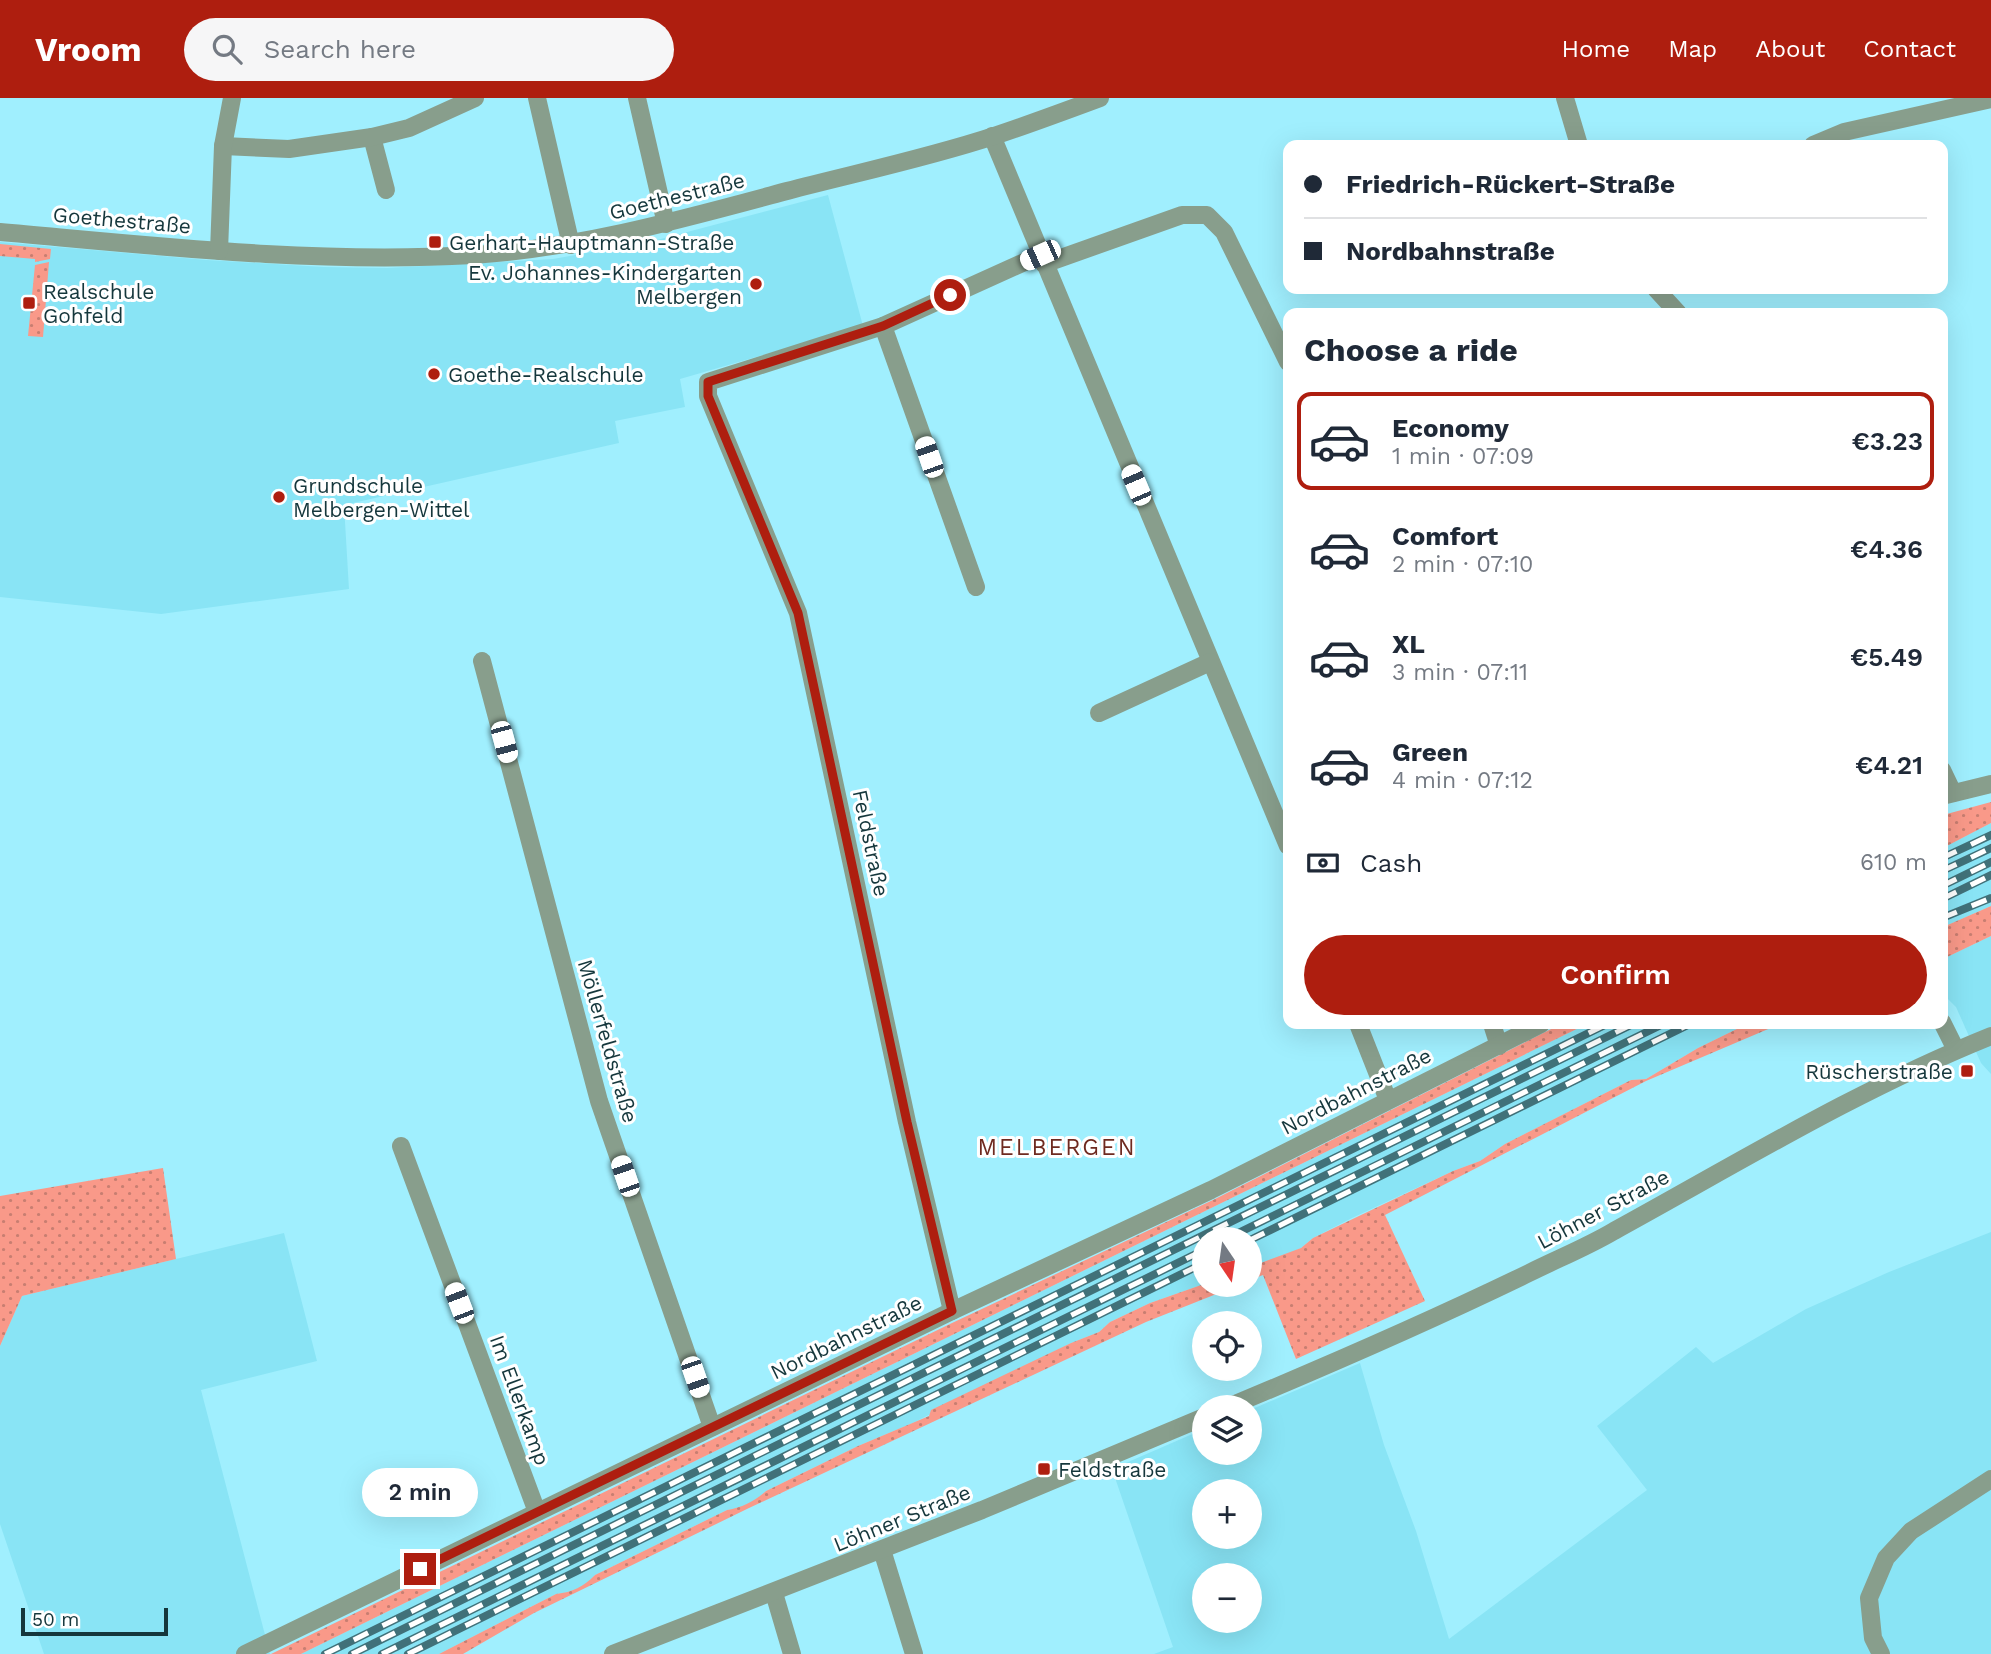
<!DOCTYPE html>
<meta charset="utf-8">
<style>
:root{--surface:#fff;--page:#f6f6f7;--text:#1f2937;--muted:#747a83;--line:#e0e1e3;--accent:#ae1e0f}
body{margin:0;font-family:"Work Sans",sans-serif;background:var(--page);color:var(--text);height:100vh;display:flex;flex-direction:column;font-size:26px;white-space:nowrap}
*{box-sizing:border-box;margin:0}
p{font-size:23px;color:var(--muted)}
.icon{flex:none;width:38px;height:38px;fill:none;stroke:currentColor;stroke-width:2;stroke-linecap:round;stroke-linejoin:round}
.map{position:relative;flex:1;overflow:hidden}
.panel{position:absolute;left:1283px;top:210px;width:665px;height:721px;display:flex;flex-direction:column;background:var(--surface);border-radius:14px;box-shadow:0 7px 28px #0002}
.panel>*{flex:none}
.banner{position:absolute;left:1283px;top:42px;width:665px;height:154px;border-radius:14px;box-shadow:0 7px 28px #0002;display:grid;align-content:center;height:154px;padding:0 21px;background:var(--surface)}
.needle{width:46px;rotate:167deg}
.controls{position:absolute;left:1192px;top:1129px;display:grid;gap:14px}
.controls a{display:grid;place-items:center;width:70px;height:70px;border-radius:50%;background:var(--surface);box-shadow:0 7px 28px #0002;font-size:35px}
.scale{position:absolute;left:21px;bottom:18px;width:147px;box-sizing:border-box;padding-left:7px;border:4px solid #15373c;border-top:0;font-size:19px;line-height:24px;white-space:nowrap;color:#15373c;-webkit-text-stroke:5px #fff;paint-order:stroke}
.end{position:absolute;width:32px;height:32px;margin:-16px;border:9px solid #ae1e0f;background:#fff;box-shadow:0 0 0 4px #fff}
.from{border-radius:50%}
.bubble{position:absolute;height:49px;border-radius:24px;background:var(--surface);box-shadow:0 7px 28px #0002;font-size:23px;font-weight:600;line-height:49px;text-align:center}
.car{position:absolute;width:21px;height:42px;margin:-21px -10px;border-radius:9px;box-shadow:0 0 5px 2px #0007;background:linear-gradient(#fff 24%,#345 0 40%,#fff 0 76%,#345 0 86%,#fff 0)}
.banner b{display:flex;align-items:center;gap:24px;height:66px;font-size:26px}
.banner b+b{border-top:2px solid var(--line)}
.banner i{width:18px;height:18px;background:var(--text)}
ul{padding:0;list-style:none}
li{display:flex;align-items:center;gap:21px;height:98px;margin:0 14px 10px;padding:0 7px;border:4px solid transparent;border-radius:14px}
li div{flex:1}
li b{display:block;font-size:26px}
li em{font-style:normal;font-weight:600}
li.active{border-color:var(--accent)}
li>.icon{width:63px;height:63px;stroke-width:1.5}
h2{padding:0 21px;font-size:32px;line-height:84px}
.pay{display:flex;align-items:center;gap:18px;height:77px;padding:0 21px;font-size:26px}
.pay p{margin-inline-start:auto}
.primary-button{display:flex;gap:14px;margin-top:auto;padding:14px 21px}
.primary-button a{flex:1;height:80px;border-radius:42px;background:var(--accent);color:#fff;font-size:28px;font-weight:600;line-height:80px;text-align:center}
header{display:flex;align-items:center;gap:42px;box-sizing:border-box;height:98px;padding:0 35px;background:var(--accent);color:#fff}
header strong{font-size:33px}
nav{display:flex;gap:38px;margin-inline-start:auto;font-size:24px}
.search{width:490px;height:63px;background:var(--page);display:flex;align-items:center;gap:18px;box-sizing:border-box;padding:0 24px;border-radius:38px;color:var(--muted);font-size:26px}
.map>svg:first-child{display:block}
</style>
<header>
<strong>Vroom</strong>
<div class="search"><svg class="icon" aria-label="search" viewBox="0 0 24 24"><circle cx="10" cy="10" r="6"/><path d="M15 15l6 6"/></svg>Search here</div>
<nav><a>Home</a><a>Map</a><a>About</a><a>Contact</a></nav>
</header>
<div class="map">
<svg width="1991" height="1556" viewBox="0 0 1991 1556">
<defs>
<pattern id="grass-dots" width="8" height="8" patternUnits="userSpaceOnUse" patternTransform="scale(1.75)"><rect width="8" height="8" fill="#f99989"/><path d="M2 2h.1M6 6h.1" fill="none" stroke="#c87e71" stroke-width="1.8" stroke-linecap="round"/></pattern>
</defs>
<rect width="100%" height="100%" fill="#a0effe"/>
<g fill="#89e4f5" fill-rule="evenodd">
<polygon points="828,97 863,228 680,281 685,309 615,323 619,345 344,407 349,491 161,516 0,499 0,144 207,162 324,169 387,170 553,161 653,143"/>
<polygon points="1991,725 1991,808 1943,829 1943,750"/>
<polygon points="1991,838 1991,976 1981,965 1956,909 1943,896 1943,861"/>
<polygon points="1587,926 1747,926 1698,950 1646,981 1631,982 1505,1046 1480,1063 1453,1073 1352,1120 1313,1140 1301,1150 1288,1156 1250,1169 1250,1141 1204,1141 1204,1186 1150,1205 1110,1224 1099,1234 1071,1245 915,1324 858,1348 766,1393 754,1403 742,1410 727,1412 595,1477 584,1488 571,1494 556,1496 439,1556 301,1556"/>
<path d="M 1991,1134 L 1991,1556 L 1154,1556 L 1173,1549 L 1112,1371 L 1204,1331 L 1204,1354 L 1250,1354 L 1250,1312 L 1360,1265 L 1384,1347 L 1416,1433 L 1449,1541 L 1647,1392 L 1597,1328 L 1696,1249 L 1713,1265 L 1806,1211 L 1889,1174 ZM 1204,1393 L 1250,1393 L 1250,1438 L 1204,1438 ZM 1204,1477 L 1250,1477 L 1250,1522 L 1204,1522 Z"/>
<polygon points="284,1135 317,1263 201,1292 270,1556 44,1556 0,1426 0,1248 22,1198"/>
</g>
<g fill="url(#grass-dots)">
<polygon points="0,146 51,151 50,161 35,164 35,161 0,158"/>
<polygon points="49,164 43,239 28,238 35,167"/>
<polygon points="1991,704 1991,725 1943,750 1943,717"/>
<polygon points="1991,808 1991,838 1943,861 1943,829"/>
<polygon points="1561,926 1587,926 301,1556 271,1556 952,1225 1215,1101"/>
<polygon points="1747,926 1780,926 1646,983 1385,1117 1425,1203 1296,1261 1263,1177 1250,1182 1250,1169 1301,1150 1313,1140 1453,1073 1480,1063 1505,1046 1631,982 1646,981 1698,950"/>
<polygon points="163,1070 176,1161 22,1198 0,1248 0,1098"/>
<path d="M 1204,1186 L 1239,1187 L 1146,1224 L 749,1410 L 534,1515 L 463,1556 L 439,1556 L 556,1496 C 573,1494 583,1489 595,1477 L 727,1412 C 743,1409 753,1404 766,1393 L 858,1348 L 929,1318 L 931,1312 L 1071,1245 L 1099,1234 L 1110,1224 L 1150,1205 Z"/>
</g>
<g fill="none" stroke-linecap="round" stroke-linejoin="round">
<g stroke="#889e8c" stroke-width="18">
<polyline points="537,0 571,147"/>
<polyline points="637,0 666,126"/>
<polyline points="1565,0 1579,47"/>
<polyline points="992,38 1288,748"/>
<polyline points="372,39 386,92"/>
<polyline points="1813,47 1844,34 1991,1"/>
<polyline points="223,48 289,51 372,39 409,30 475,0"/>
<path d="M 0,134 C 157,148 314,166 473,157 C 580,150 683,121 787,93 C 856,75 927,60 994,38 C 1030,26 1065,13 1100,0"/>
<polyline points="219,153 223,48 232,0"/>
<polyline points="1044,166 1182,117 1207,117 1224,134 1288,264"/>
<polyline points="1656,191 1678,215"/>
<polyline points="883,228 976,489"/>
<polyline points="482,563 599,1003 712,1329"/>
<polyline points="1099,615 1210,564"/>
<polyline points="1942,672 1953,695"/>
<polyline points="1942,698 1991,686"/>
<polyline points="1942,924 1956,952"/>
<polyline points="1358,926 1388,1002"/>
<polyline points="1492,926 1499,948"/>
<polyline points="401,1048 537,1414"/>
<polyline points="952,1213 907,1024 798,515 708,298 708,284 883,228 1040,157"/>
<path d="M 1228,1309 C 1329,1267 1430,1223 1529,1175 C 1557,1161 1587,1149 1614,1133 C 1740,1064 1857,992 1991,938"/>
<polyline points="882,1452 914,1556"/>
<polyline points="774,1495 792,1556"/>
<polyline points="245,1556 952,1213 1211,1092 1541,926"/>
<polyline points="613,1556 982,1412 1204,1319"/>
<polyline points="1881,1556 1873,1540 1869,1500 1886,1460 1911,1433 1991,1381"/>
</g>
<g stroke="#417179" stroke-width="8">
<g id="rail">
<polyline points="1942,760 1991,737"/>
<polyline points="1942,773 1991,750"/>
<polyline points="1942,788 1991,764"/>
<polyline points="1942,801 1991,777"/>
<polyline points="1942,820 1991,800"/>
<polyline points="1226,1141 1663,926"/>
<polyline points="1250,1142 1690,926"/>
<polyline points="325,1556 1607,926"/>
<polyline points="352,1556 1633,926"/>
<polyline points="382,1556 1204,1152"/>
<polyline points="408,1556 1204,1165"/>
</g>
</g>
<use href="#rail" stroke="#fff" stroke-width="5" stroke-dasharray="16" stroke-linecap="butt"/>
</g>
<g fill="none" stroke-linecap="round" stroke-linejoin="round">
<polyline stroke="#ae1e0f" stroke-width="9" points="420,1471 952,1213 907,1024 798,515 708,298 708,284 883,228 950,197"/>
</g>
<g fill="#ae1e0f" stroke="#fff" stroke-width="2.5">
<rect x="428" y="137" width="14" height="14" rx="3.5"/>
<circle cx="756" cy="186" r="7"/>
<rect x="22" y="198" width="14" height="14" rx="3.5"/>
<circle cx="434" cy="276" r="7"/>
<circle cx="279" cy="399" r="7"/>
<rect x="1960" y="966" width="14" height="14" rx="3.5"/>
<rect x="1037" y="1364" width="14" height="14" rx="3.5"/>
</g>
<g text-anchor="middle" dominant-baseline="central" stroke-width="6" stroke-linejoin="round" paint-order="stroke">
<g font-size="21" fill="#15373c" stroke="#fff">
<text transform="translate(677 98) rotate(-14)">Goethestraße</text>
<text transform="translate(122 122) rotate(5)">Goethestraße</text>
<text transform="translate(871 745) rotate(78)">Feldstraße</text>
<text transform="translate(608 943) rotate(74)">Möllerfeldstraße</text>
<text transform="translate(1356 993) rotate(-27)">Nordbahnstraße</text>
<text transform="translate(1603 1111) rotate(-28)">Löhner Straße</text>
<text transform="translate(846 1239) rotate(-26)">Nordbahnstraße</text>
<text transform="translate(520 1302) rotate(70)">Im Ellerkamp</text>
<text transform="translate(902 1420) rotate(-22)">Löhner Straße</text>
</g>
<g font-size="21" fill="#15373c" stroke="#fff" text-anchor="start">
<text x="449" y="144">Gerhart-Hauptmann-Straße</text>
<text x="742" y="174" text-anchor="end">Ev. Johannes-Kindergarten<tspan x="742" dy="24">Melbergen</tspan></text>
<text x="43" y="193">Realschule<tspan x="43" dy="24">Gohfeld</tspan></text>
<text x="448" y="276">Goethe-Realschule</text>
<text x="293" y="387">Grundschule<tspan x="293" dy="24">Melbergen-Wittel</tspan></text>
<text x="1953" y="973" text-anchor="end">Rüscherstraße</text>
<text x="1058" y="1371">Feldstraße</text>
</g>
<g font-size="23" letter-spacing="2" fill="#6e2a20" stroke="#fff">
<text x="1057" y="1049">MELBERGEN</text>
</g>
</g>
</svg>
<div class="controls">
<a><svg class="needle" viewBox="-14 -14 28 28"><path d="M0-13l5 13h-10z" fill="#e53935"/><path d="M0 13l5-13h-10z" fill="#747a83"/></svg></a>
<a><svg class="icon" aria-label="locate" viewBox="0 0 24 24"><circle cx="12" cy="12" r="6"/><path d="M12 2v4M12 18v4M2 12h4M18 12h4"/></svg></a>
<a><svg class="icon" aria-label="layers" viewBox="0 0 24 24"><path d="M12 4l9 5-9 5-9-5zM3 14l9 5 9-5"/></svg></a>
<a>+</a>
<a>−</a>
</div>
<div class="scale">50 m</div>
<i class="end from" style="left:950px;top:197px"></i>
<i class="end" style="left:420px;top:1471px"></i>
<div class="bubble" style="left:362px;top:1370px;width:116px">2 min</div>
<i class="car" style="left:1040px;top:157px;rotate:246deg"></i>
<i class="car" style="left:929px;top:359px;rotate:341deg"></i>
<i class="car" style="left:1136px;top:387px;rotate:337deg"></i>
<i class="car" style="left:504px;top:644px;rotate:165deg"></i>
<i class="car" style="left:625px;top:1078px;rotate:341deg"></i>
<i class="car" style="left:459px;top:1205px;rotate:339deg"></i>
<i class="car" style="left:695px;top:1279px;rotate:161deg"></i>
<div class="banner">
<b><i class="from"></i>Friedrich-Rückert-Straße</b>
<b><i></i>Nordbahnstraße</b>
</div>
<section class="panel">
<h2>Choose a ride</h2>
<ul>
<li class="active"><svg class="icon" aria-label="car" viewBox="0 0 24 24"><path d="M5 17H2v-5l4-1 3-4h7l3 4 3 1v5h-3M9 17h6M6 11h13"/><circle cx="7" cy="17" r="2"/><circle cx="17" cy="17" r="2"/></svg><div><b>Economy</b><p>1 min · 07:09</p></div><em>€3.23</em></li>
<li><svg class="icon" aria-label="car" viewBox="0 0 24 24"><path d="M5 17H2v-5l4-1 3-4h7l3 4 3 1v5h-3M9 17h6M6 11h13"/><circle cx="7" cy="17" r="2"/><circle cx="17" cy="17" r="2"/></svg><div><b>Comfort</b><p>2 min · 07:10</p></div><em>€4.36</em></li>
<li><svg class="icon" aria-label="car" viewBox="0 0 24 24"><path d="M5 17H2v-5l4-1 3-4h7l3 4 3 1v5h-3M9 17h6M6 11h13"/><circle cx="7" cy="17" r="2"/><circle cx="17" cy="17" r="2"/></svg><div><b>XL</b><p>3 min · 07:11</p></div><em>€5.49</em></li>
<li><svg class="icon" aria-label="car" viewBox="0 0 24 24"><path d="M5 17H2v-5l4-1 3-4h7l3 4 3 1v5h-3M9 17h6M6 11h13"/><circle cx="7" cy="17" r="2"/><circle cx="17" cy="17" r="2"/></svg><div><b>Green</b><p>4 min · 07:12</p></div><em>€4.21</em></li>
</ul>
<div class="pay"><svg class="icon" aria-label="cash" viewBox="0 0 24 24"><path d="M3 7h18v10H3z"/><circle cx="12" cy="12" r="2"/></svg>Cash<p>610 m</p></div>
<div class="primary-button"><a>Confirm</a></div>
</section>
</div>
